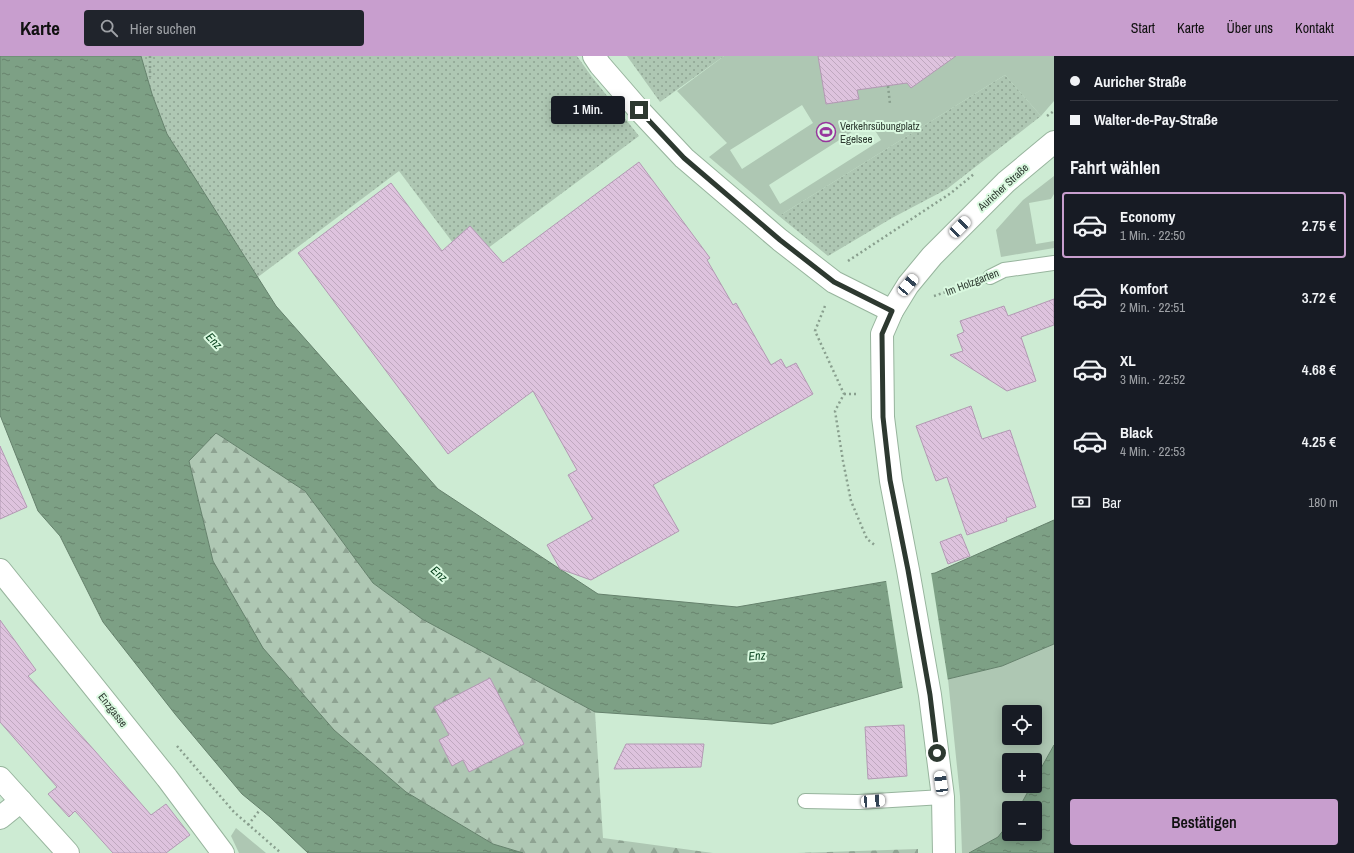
<!DOCTYPE html>
<html lang="de">
<meta charset="utf-8">
<style>
:root{--surface:#171b24;--page:#20242c;--text:#f1f3f6;--muted:#9ea1a6;--line:#363941;--accent:#c89ece}
body{margin:0;font-family:"Archivo Narrow",sans-serif;background:var(--page);color:var(--text);height:100vh;display:flex;flex-direction:column;font-size:15px;white-space:nowrap}
*{box-sizing:border-box;margin:0}
p{font-size:13px;color:var(--muted)}
.icon{flex:none;width:22px;height:22px;fill:none;stroke:currentColor;stroke-width:2;stroke-linecap:round;stroke-linejoin:round}
.map{position:relative;flex:1;overflow:hidden}
.side{display:flex;flex-direction:column;background:var(--surface);width:300px}
.side>*{flex:none}
.top-card{display:grid;align-content:center;height:88px;padding:0 16px;background:var(--surface)}
.buttons{position:absolute;left:1002px;top:649px;display:grid;gap:8px}
.buttons a{display:grid;place-items:center;width:40px;height:40px;border-radius:4px;background:var(--surface);box-shadow:0 2px 10px #0003;font-size:20px}
.end{position:absolute;width:18px;height:18px;margin:-9px;border:5px solid #2d3930;background:#fff;box-shadow:0 0 0 2px #fff}
.from{border-radius:50%}
.bubble{position:absolute;height:28px;border-radius:4px;background:var(--surface);box-shadow:0 2px 10px #0003;font-size:13px;font-weight:600;line-height:28px;text-align:center}
.car{position:absolute;width:12px;height:24px;margin:-12px -6px;border-radius:5px;box-shadow:0 0 3px 1px #0007;background:linear-gradient(#fff 24%,#345 0 40%,#fff 0 76%,#345 0 86%,#fff 0)}
.top-card b{display:flex;align-items:center;gap:14px;height:38px;font-size:15px}
.top-card b+b{border-top:1px solid var(--line)}
.top-card i{width:10px;height:10px;background:var(--text)}
ul{padding:0;list-style:none}
li{display:flex;align-items:center;gap:12px;height:66px;margin:0 8px 6px;padding:0 8px;border:2px solid transparent;border-radius:4px}
li div{flex:1}
li b{display:block;font-size:15px}
li em{font-style:normal;font-weight:600}
li.selected{border-color:var(--accent)}
li>.icon{width:36px;height:36px;stroke-width:1.5}
h2{padding:0 16px;font-size:18px;line-height:48px}
.pay{display:flex;align-items:center;gap:10px;height:44px;padding:0 16px;font-size:15px}
.pay p{margin-inline-start:auto}
.cta{display:flex;gap:8px;margin-top:auto;padding:8px 16px}
.cta a{flex:1;height:46px;border-radius:4px;background:var(--accent);color:#111;font-size:16px;font-weight:600;line-height:46px;text-align:center}
header{display:flex;align-items:center;gap:24px;box-sizing:border-box;height:56px;padding:0 20px;background:var(--accent);color:#111}
header strong{font-size:19px}
nav{display:flex;gap:22px;margin-inline-start:auto;font-size:14px}
.search{width:280px;height:36px;background:var(--page);display:flex;align-items:center;gap:10px;box-sizing:border-box;padding:0 14px;border-radius:4px;color:var(--muted);font-size:15px}
main{display:flex;flex:1;min-height:0}
.map>svg:first-child{display:block}
</style>
<header>
<strong>Karte</strong>
<div class="search"><svg class="icon" aria-label="search" viewBox="0 0 24 24"><circle cx="10" cy="10" r="6"/><path d="M15 15l6 6"/></svg>Hier suchen</div>
<nav><a>Start</a><a>Karte</a><a>Über uns</a><a>Kontakt</a></nav>
</header>
<main>
<div class="map">
<svg width="1054" height="797" viewBox="0 0 1054 797">
<defs>
<pattern id="forest-firs" width="22" height="20" patternUnits="userSpaceOnUse"><rect width="22" height="20" fill="#aec7b3"/><path d="M5 1l3.5 6h-7zM16 11l3.5 6h-7z" fill="#8ea392"/></pattern>
<pattern id="garden-dots" width="8" height="8" patternUnits="userSpaceOnUse"><rect width="8" height="8" fill="#aec7b3"/><path d="M2 2h.1M6 6h.1" fill="none" stroke="#8ea392" stroke-width="1.8" stroke-linecap="round"/></pattern>
<pattern id="water-ripples" width="26" height="14" patternUnits="userSpaceOnUse"><rect width="26" height="14" fill="#7da085"/><path d="M2 4q2-2 4 0t4 0M15 11q2-2 4 0t4 0" fill="none" stroke="#67836d"/></pattern>
<pattern id="building-back-hatch" width="6" height="6" patternUnits="userSpaceOnUse"><rect width="6" height="6" fill="#dec3de"/><path d="M-1 5l2 2M0 0l6 6M5-1l2 2" fill="none" stroke="#bfa8bf"/></pattern>
</defs>
<rect width="100%" height="100%" fill="#cdebd3"/>
<g fill="#aec7b3" fill-rule="evenodd">
<path d="M 724,0 L 1054,0 L 1054,45 L 1041,60 L 1005,19 L 779,160 L 709,101 L 727,87 L 677,35 ZM 802,49 L 813,67 L 742,113 L 730,94 ZM 869,65 L 881,84 L 780,148 L 769,129 Z"/>
<polygon points="1054,120 1054,138 1051,143 1029,147 1036,188 1054,185 1054,192 1001,201 996,174 1023,144"/>
<path d="M 1054,588 L 1054,689 L 1035,723 L 1035,704 L 1009,704 L 1009,730 L 1031,730 L 1019,752 L 1009,752 L 1009,767 L 998,781 L 969,797 L 962,797 L 960,740 L 948,623 L 1002,610 ZM 1009,656 L 1035,656 L 1035,682 L 1009,682 Z"/>
<polygon points="236,772 266,797 239,797 231,780"/>
</g>
<g fill="url(#forest-firs)">
<polygon points="216,377 305,435 373,527 422,563 595,656 603,782 713,797 523,797 493,788 406,736 334,674 263,592 213,505 189,404"/>
<polygon points="918,793 918,797 797,797"/>
</g>
<g fill="url(#garden-dots)">
<polygon points="141,0 577,0 592,21 639,80 468,207 399,115 258,221 167,78 152,38"/>
<polygon points="627,0 724,0 660,46"/>
<polygon points="1005,19 1041,60 947,133 892,162 828,200 779,160"/>
</g>
<g fill="url(#water-ripples)" stroke="#65816c">
<polygon points="0,0 141,0 152,38 167,78 276,250 438,433 598,538 737,551 935,517 1054,464 1054,588 1002,610 948,623 903,631 772,668 595,656 422,563 373,527 305,435 216,377 189,405 213,505 263,592 334,674 406,736 493,788 523,797 308,797 270,761 242,738 175,658 103,566 60,480 38,455 0,359"/>
<polygon points="1054,689 1054,797 969,797 998,781 1009,767 1009,778 1035,778 1035,752 1019,752 1031,730 1035,730 1035,723"/>
</g>
<polygon fill="#cdebd3" points="931,516 948,625 903,633 886,524"/>
<g fill="url(#building-back-hatch)" stroke="#b299b3">
<polygon points="818,0 956,0 911,32 907,27 857,34 859,43 826,48"/>
<polygon points="639,106 710,202 707,204 733,249 736,247 771,309 781,303 786,312 796,307 813,338 653,429 679,475 591,524 560,513 547,489 593,463 568,419 577,414 533,335 448,398 298,197 391,127 442,195 470,170 503,207"/>
<polygon points="1054,243 1054,269 1021,281 1036,325 1007,335 950,299 963,295 957,279 964,276 960,265 1004,250 1008,260"/>
<polygon points="971,350 982,383 1010,374 1036,451 1006,462 1007,465 967,479 947,421 936,425 916,370"/>
<polygon points="0,390 27,451 0,463"/>
<polygon points="961,478 970,500 948,508 940,486"/>
<polygon points="0,564 36,614 28,620 95,695 151,759 166,748 190,779 166,797 113,797 75,755 69,761 48,738 57,731 0,666"/>
<polygon points="490,622 524,688 469,716 463,704 452,710 439,684 449,679 434,651"/>
<polygon points="904,669 907,720 868,723 865,671"/>
<polygon points="626,688 704,688 701,711 614,713"/>
</g>
<g fill="none" stroke-linecap="round" stroke-linejoin="round">
<g stroke="#97b49d" stroke-width="16">
<g id="service">
<polyline points="990,221 1004,214 1054,207"/>
<polyline points="805,745 858,746 943,741"/>
</g>
</g>
<g stroke="#97b49d" stroke-width="24">
<g id="minor">
<polyline points="594,0 600,9 639,54 684,102 780,184 834,226 892,255"/>
<polyline points="0,514 167,722 223,797"/>
<polyline points="0,722 68,797"/>
<polyline points="0,762 21,745"/>
</g>
</g>
<g stroke="#97b49d" stroke-width="24">
<polyline id="tertiary" points="944,797 943,741 930,639 908,514 891,425 883,361 882,278 892,255 908,229 932,200 1006,126 1054,86"/>
</g>
<g stroke="#899f8e" stroke-width="2.5" stroke-dasharray="2 3" stroke-linecap="butt">
<polyline points="150,0 150,21"/>
<polyline points="888,30 890,48"/>
<polyline points="1047,60 1054,55"/>
<polyline points="848,205 951,137 974,118"/>
<polyline points="934,240 969,228"/>
<polyline points="825,250 815,275 844,338 835,355 843,405 851,445 867,483 876,490"/>
<polyline points="844,338 857,338"/>
<polyline points="177,690 234,756 281,797"/>
<polyline points="248,769 259,755"/>
</g>
<use href="#service" stroke="#fff" stroke-width="14"/>
<use href="#minor" stroke="#fff" stroke-width="22"/>
<use href="#tertiary" stroke="#fff" stroke-width="22"/>
</g>
<g fill="none" stroke-linecap="round" stroke-linejoin="round">
<polyline stroke="#2d3930" stroke-width="5" points="639,54 684,102 780,184 834,226 892,255 882,278 883,361 890,424 908,514 930,639 937,697"/>
</g>
<defs>
<g id="stadium-ring" transform="scale(1)"><circle r="9.5" fill="#daf9e0" stroke="#97369d" stroke-width="1.5"/><path d="M0-5a6.5 5 0 1 0 0 10a6.5 5 0 1 0 0-10ZM-3.5-1.8h7v3.6h-7Z" fill="#97369d"/></g>
</defs>
<g fill-rule="evenodd">
<use href="#stadium-ring" x="826" y="76"/>
</g>
<g text-anchor="middle" dominant-baseline="central" stroke-width="4" stroke-linejoin="round" paint-order="stroke">
<g font-size="11" fill="#2d3930" stroke="#daf9e0" text-anchor="start">
<text x="840" y="70">Verkehrsübungplatz<tspan x="840" dy="13">Egelsee</tspan></text>
</g>
<g font-size="11" fill="#2d3930" stroke="#daf9e0">
<text transform="translate(1003 131) rotate(-42)">Auricher Straße</text>
<text transform="translate(972 226) rotate(-21)">Im Holzgarten</text>
<text transform="translate(113 654) rotate(52)">Enzgasse</text>
</g>
<g font-size="12" font-style="italic" fill="#003b17" stroke="#daf9e0">
<text transform="translate(214 285) rotate(47)">Enz</text>
<text transform="translate(439 518) rotate(42)">Enz</text>
<text transform="translate(757 600) rotate(-4)">Enz</text>
</g>
</g>
</svg>
<div class="buttons">
<a><svg class="icon" aria-label="locate" viewBox="0 0 24 24"><circle cx="12" cy="12" r="6"/><path d="M12 2v4M12 18v4M2 12h4M18 12h4"/></svg></a>
<a>+</a>
<a>−</a>
</div>
<i class="end from" style="left:937px;top:697px"></i>
<i class="end" style="left:639px;top:54px"></i>
<div class="bubble" style="left:551px;top:40px;width:74px">1 Min.</div>
<i class="car" style="left:960px;top:171px;rotate:45deg"></i>
<i class="car" style="left:908px;top:229px;rotate:40deg"></i>
<i class="car" style="left:941px;top:727px;rotate:352deg"></i>
<i class="car" style="left:873px;top:745px;rotate:86deg"></i>
</div>
<section class="side">
<div class="top-card">
<b><i class="from"></i>Auricher Straße</b>
<b><i></i>Walter-de-Pay-Straße</b>
</div>
<h2>Fahrt wählen</h2>
<ul>
<li class="selected"><svg class="icon" aria-label="car" viewBox="0 0 24 24"><path d="M5 17H2v-5l4-1 3-4h7l3 4 3 1v5h-3M9 17h6M6 11h13"/><circle cx="7" cy="17" r="2"/><circle cx="17" cy="17" r="2"/></svg><div><b>Economy</b><p>1 Min. · 22:50</p></div><em>2.75 €</em></li>
<li><svg class="icon" aria-label="car" viewBox="0 0 24 24"><path d="M5 17H2v-5l4-1 3-4h7l3 4 3 1v5h-3M9 17h6M6 11h13"/><circle cx="7" cy="17" r="2"/><circle cx="17" cy="17" r="2"/></svg><div><b>Komfort</b><p>2 Min. · 22:51</p></div><em>3.72 €</em></li>
<li><svg class="icon" aria-label="car" viewBox="0 0 24 24"><path d="M5 17H2v-5l4-1 3-4h7l3 4 3 1v5h-3M9 17h6M6 11h13"/><circle cx="7" cy="17" r="2"/><circle cx="17" cy="17" r="2"/></svg><div><b>XL</b><p>3 Min. · 22:52</p></div><em>4.68 €</em></li>
<li><svg class="icon" aria-label="car" viewBox="0 0 24 24"><path d="M5 17H2v-5l4-1 3-4h7l3 4 3 1v5h-3M9 17h6M6 11h13"/><circle cx="7" cy="17" r="2"/><circle cx="17" cy="17" r="2"/></svg><div><b>Black</b><p>4 Min. · 22:53</p></div><em>4.25 €</em></li>
</ul>
<div class="pay"><svg class="icon" aria-label="cash" viewBox="0 0 24 24"><path d="M3 7h18v10H3z"/><circle cx="12" cy="12" r="2"/></svg>Bar<p>180 m</p></div>
<div class="cta"><a>Bestätigen</a></div>
</section>
</main>
